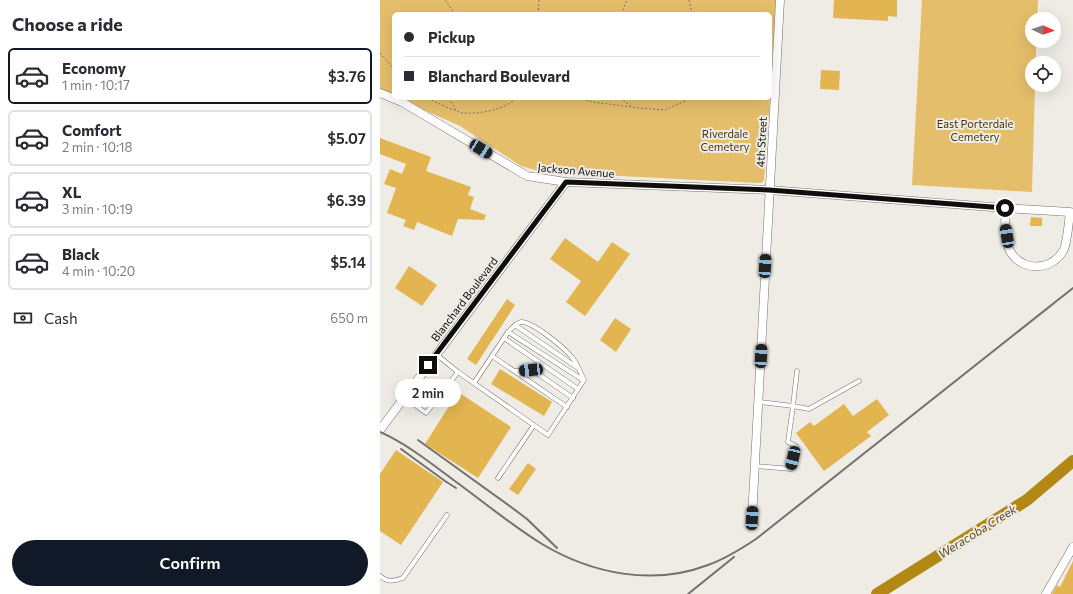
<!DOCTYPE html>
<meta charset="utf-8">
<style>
:root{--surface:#fff;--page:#f7f7f7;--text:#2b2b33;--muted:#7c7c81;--line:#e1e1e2;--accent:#111827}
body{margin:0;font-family:Commissioner,sans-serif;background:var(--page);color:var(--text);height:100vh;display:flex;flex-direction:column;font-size:15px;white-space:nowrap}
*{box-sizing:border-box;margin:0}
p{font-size:13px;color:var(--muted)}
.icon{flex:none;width:22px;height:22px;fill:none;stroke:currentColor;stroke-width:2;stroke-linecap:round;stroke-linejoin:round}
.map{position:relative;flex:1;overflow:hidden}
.sheet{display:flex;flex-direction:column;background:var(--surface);width:380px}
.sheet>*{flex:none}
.top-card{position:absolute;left:12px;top:12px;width:380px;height:88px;border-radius:6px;box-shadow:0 4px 16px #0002;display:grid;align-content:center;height:88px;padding:0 12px;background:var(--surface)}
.needle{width:26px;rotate:93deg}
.buttons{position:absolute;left:645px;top:12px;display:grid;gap:8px}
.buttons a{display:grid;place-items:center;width:36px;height:36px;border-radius:50%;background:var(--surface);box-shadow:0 4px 16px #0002;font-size:20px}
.end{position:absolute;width:18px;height:18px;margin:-9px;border:5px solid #0f0e0c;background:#fff;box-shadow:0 0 0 2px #fff}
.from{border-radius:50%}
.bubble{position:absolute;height:28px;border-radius:14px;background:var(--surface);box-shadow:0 4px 16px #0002;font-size:13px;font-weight:600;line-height:28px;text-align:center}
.car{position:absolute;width:12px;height:24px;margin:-12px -6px;border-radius:5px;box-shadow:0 0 3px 1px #0007;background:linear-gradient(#222 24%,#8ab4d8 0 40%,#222 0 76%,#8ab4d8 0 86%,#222 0)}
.top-card b{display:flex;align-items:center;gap:14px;height:38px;font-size:15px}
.top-card b+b{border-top:1px solid var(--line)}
.top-card i{width:10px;height:10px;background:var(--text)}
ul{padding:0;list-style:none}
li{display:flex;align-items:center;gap:12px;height:56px;margin:0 8px 6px;padding:0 4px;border:2px solid var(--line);border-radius:6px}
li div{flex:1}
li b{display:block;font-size:15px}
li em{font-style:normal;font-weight:600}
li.current{border-color:var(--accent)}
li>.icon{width:36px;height:36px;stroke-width:1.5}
h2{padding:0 12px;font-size:18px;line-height:48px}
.pay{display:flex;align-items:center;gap:10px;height:44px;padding:0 12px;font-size:15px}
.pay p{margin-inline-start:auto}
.primary-button{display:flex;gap:8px;margin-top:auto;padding:8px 12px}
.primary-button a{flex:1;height:46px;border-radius:24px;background:var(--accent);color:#fff;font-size:16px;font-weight:600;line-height:46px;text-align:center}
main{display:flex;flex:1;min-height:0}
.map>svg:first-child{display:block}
</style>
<main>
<section class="sheet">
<h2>Choose a ride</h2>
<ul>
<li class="current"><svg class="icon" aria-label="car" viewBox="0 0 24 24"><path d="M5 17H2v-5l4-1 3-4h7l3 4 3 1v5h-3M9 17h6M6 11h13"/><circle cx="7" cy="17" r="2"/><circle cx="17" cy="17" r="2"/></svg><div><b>Economy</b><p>1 min · 10:17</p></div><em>$3.76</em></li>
<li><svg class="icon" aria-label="car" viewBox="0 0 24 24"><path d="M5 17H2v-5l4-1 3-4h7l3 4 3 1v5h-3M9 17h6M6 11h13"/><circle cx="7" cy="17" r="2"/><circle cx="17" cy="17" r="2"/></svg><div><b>Comfort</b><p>2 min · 10:18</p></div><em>$5.07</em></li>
<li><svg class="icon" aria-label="car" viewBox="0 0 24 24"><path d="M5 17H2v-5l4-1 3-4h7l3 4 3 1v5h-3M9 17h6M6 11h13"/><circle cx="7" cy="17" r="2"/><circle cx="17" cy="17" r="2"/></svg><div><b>XL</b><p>3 min · 10:19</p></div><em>$6.39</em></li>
<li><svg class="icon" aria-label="car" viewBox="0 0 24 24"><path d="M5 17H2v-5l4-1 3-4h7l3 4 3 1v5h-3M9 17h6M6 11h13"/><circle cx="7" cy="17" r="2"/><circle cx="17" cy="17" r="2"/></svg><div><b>Black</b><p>4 min · 10:20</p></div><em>$5.14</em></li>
</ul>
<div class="pay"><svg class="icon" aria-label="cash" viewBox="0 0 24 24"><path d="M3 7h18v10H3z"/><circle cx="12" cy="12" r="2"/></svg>Cash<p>650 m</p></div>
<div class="primary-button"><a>Confirm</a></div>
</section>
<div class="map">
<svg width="693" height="594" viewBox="0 0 693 594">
<rect width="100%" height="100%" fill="#efece6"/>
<g fill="#e5be6b">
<polygon points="0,0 396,0 390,93 390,14 14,14 14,97 0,91"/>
<polygon points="542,0 658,0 657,19 652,19 652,41 656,41 656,63 652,63 652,85 655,85 652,192 532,185"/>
<polygon points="17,98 390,98 384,180 381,183 377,183 162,172 141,166 80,126"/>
</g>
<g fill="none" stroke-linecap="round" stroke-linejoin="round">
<polyline stroke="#b28714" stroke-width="12" points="497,594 647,500 693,461"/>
</g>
<g fill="#e2b550">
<polygon points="454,0 517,0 517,17 508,16 508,21 453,18"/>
<polygon points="441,70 460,71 459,90 440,89"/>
<polygon points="0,138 51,157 46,171 91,187 88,195 94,197 90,209 106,215 104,220 78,219 72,236 37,222 34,230 23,226 26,220 7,213 16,188 4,184 10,169 22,174 26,164 0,154"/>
<polygon points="651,217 662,218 662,226 650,226"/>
<polygon points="185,238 218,262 232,242 250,254 205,316 186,302 201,281 170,259"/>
<polygon points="29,266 57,285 42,306 15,288"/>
<polygon points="127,299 135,305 96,365 87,359"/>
<polygon points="235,318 251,329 236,352 220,340"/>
<polygon points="120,369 172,402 164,416 111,384"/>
<polygon points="78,392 131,427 98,478 45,444"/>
<polygon points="497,399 509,415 487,432 491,436 444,471 416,433 430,422 434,426 464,404 473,416"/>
<polygon points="16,450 63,482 21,545 0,531 0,474"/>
<polygon points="148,463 156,469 138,495 129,489"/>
<polygon points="693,561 693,594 672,594 677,585 680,587"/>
</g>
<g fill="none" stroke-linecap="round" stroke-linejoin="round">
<g stroke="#75726d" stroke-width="5">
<g id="lane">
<polyline points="135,325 198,368"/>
<polyline points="128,332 203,380"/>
<polyline points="124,338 198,389"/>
<polyline points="112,356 187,407"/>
<polyline points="135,371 151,369 193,398"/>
<path d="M 78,372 L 168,435 L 204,380 C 200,372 197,362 190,355 C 183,347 152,321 141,322 C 136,323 132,328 128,332 L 94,383"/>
<polyline points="24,397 46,413 78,372 57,355"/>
<polyline points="379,402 413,406 417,371"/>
<polyline points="375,466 411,469 416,446 408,442 413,406 429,409 479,381"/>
<polyline points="118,478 154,425"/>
<path d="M 0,576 C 9,583 13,581 23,578 L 67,515"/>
</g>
</g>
<g stroke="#75726d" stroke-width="9">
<g id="street">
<polyline points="0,93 22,102 147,176 186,182 389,190 625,208"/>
<path d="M 625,208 L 690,212 C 689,220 687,246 683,251 C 671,271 642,272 630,251 C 625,243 625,217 625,208 Z"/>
<polyline points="0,430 186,182"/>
<polyline points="372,518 400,0"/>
<polyline points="666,594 693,547"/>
</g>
</g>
<g stroke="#787672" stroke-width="1" stroke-dasharray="2 2" stroke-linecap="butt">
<polyline points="65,0 75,14"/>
<polyline points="309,0 312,14"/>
<polyline points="158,14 159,0"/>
<polyline points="241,14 247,0"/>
<polyline points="0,53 14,69"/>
<path d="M 48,98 C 54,102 77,112 83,113 C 101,114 123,110 137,98"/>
<polyline points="69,98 76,110"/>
<polyline points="198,98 213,102 259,108 285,110 305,101 307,98"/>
<polyline points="240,98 251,106"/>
</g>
<use href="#lane" stroke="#fff" stroke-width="4"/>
<use href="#street" stroke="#fff" stroke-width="8"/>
<g stroke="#73716e" stroke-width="2">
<path d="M 0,432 C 29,445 53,465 79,484 C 106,504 133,526 162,544 C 212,574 273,586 328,565 C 345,559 361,549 376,539 L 693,288"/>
<polyline points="38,440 131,507 147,519 177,548"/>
<polyline points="21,449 65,481 76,488"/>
<polyline points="308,594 354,557"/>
</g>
</g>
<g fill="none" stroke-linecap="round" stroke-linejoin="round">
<polyline stroke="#0f0e0c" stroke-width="5" points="48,365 186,182 389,190 625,208"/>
</g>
<g text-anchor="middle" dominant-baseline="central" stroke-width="4" stroke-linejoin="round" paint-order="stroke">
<g font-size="11" fill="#463408" stroke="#efece6">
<text x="595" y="123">East Porterdale<tspan x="595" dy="13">Cemetery</tspan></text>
<text x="345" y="133">Riverdale<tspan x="345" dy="13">Cemetery</tspan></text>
</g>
<g font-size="11" fill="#0f0e0c" stroke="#efece6">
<text transform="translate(381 142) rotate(-87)">4th Street</text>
<text transform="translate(196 170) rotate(5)">Jackson Avenue</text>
<text transform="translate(84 299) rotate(-53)">Blanchard Boulevard</text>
</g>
<g font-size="12" font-style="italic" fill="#5d4a21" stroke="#efece6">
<text transform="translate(597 531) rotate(-32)">Weracoba Creek</text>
</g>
</g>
</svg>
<div class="buttons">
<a><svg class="needle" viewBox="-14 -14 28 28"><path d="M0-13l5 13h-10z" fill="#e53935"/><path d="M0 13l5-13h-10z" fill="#7c7c81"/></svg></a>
<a><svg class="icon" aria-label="locate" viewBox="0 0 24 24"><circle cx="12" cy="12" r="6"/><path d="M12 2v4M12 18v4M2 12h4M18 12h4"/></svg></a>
</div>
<i class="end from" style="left:625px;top:208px"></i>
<i class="end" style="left:48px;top:365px"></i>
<div class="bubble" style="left:15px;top:379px;width:66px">2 min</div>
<i class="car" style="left:101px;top:149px;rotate:122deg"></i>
<i class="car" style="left:627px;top:236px;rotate:351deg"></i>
<i class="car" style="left:385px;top:266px;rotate:3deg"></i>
<i class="car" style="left:381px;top:356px;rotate:3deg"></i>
<i class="car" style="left:151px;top:370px;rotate:264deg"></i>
<i class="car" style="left:413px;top:458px;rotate:193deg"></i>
<i class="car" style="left:372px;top:518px;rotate:3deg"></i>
<div class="top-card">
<b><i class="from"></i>Pickup</b>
<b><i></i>Blanchard Boulevard</b>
</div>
</div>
</main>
